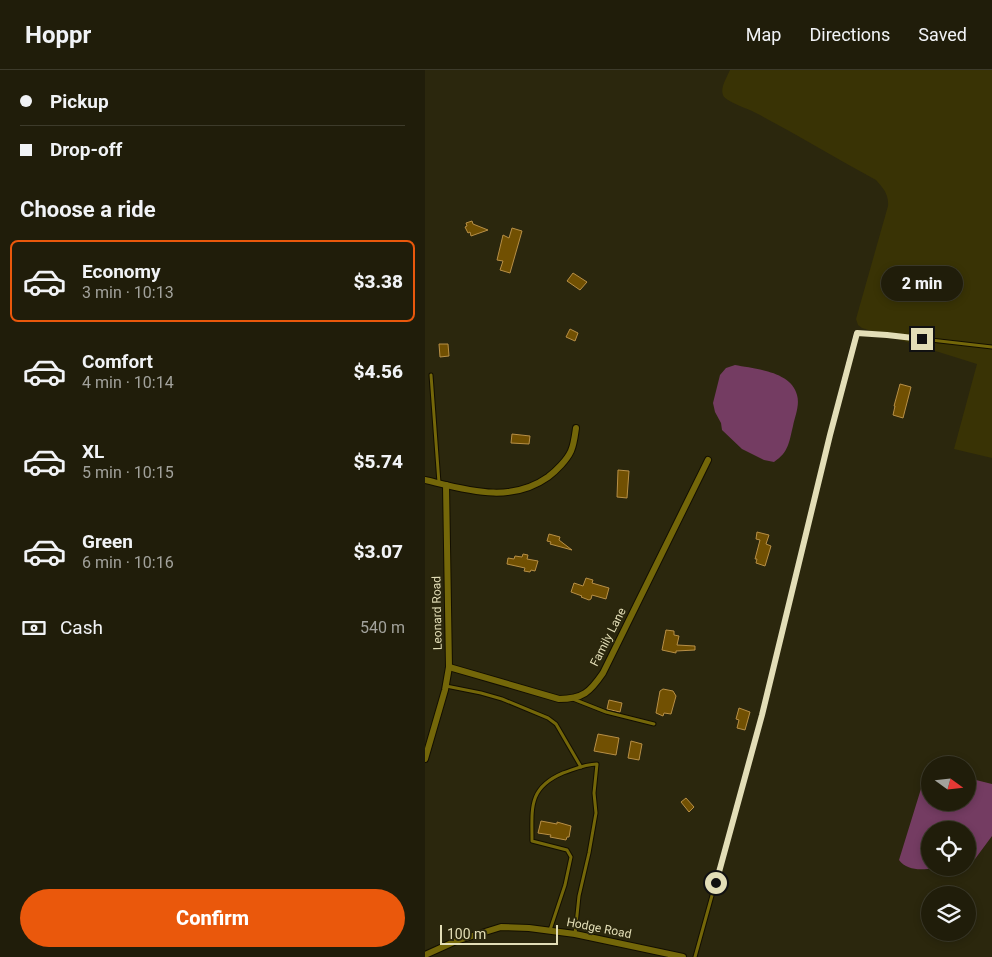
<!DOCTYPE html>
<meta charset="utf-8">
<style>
:root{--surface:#201d0a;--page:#2d2a18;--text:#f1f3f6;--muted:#a2a29c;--line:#3d3b2b;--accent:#ea580c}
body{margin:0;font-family:Roboto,sans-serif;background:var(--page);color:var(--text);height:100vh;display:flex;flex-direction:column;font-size:19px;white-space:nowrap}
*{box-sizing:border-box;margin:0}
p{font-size:16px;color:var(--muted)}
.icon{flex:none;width:28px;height:28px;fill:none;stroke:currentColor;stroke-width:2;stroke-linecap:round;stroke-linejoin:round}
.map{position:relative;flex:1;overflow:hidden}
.side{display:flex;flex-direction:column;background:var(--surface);width:425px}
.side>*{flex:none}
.banner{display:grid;align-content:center;height:110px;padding:0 20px;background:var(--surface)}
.needle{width:32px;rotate:105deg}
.tools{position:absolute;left:496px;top:686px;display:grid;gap:10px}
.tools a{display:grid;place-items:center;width:55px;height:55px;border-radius:50%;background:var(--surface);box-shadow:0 2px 8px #0003,0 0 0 1px var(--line);font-size:25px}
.scale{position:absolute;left:15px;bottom:12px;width:118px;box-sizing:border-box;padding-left:5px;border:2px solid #e3deb7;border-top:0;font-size:14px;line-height:18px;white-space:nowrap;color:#e3deb7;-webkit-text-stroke:4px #2b270d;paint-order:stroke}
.end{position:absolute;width:22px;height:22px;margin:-11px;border:6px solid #e3deb7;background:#111;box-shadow:0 0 0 2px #111}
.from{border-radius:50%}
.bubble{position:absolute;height:35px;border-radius:18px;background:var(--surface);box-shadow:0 2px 8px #0003,0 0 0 1px var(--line);font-size:16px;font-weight:800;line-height:35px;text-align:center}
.banner b{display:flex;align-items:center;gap:18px;height:48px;font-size:19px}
.banner b+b{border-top:1px solid var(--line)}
.banner i{width:12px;height:12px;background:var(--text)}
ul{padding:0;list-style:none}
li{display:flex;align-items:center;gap:15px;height:82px;margin:0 10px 8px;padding:0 10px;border:2px solid transparent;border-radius:8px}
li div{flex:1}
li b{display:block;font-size:19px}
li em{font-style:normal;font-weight:800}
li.active{border-color:var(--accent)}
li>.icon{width:45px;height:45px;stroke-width:1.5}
h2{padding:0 20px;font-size:22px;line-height:60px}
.pay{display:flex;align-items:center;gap:12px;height:55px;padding:0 20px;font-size:19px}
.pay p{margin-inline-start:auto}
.cta{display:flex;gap:10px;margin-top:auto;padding:10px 20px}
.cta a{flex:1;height:58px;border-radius:30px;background:var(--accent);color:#fff;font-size:20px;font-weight:800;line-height:58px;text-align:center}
header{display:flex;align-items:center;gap:30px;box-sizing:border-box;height:70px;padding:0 25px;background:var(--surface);border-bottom:1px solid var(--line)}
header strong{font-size:24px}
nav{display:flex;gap:28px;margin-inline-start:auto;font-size:18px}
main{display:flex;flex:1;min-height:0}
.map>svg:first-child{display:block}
</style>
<header>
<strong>Hoppr</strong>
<nav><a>Map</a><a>Directions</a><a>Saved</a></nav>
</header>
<main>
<section class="side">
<div class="banner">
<b><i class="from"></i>Pickup</b>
<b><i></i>Drop-off</b>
</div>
<h2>Choose a ride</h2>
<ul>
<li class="active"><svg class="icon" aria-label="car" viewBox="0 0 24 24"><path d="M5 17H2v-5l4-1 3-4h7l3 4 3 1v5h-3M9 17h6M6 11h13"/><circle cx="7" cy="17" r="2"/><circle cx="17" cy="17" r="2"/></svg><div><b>Economy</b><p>3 min · 10:13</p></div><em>$3.38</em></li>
<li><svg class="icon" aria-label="car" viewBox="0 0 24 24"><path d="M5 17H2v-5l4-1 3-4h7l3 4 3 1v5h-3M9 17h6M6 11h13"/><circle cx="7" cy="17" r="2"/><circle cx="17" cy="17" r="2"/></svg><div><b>Comfort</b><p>4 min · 10:14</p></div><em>$4.56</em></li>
<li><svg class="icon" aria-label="car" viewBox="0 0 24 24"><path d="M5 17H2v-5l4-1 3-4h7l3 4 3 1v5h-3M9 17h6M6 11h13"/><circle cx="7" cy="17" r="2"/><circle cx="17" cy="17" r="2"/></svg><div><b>XL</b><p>5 min · 10:15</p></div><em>$5.74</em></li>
<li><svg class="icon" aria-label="car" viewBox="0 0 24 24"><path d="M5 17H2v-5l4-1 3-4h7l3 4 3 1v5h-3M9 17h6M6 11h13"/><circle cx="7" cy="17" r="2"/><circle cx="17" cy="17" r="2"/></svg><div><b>Green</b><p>6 min · 10:16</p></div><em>$3.07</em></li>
</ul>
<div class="pay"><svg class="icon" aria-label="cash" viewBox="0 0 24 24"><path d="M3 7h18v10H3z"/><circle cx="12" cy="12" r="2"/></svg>Cash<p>540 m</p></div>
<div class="cta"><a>Confirm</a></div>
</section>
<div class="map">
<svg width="567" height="887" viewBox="0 0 567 887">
<rect width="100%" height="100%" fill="#2b270d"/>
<path fill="#393305" d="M 305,0 L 567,0 L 567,388 L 529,379 L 552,294 L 437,258 L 433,255 L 431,249 L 463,136 C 464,124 458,118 451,110 C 411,88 371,64 331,43 C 324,39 299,31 298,25 C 295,18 302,7 305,0 Z"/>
<g fill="#743c62">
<path d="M 310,295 C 330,299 366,301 372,325 C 375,335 370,346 368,356 C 364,372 364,382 349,392 L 339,390 L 317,379 L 297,360 L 296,353 L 290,342 L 288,333 L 295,305 L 301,298 Z"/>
<path d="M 504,701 L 505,701 L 505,732 L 542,732 L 543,708 L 567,714 L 567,766 L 550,789 L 543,791 L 542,760 L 505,760 L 505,798 L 509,798 C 497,800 482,801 474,790 L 499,709 Z"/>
</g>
<g fill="#715002" stroke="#b78f46">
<polygon points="47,151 48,154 63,160 46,166 45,162 43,163 40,157 42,156 41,153"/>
<polygon points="87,158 97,161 85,203 75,200 78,191 72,190 78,165 84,168"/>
<polygon points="148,203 162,212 155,220 142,211"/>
<polygon points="145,259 153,263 150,271 141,267"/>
<polygon points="14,274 23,274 24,286 15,287"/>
<polygon points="475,314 486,317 478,348 468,345 470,336 469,336"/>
<polygon points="87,364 105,366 104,374 86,373"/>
<polygon points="193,400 204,401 202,428 192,427"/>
<polygon points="332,462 344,465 341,474 346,476 340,496 331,493 332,489 330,489 335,470 331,469"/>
<polygon points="124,464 135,467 134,470 147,480 125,474 126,472 122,471"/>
<polygon points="98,484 103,485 102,489 113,491 110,501 106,500 105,502 99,501 100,498 82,494 83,488 89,489 90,486 97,487"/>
<polygon points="161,508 168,510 167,513 184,518 181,529 167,525 166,529 164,530 156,527 157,526 146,522 149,513 158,516"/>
<polygon points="241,560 249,561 249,565 254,566 252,575 270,576 270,580 251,581 251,583 237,580"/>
<polygon points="238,619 248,621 251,626 246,644 239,643 238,646 231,643 235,621"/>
<polygon points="184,630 197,633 195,642 182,639"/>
<polygon points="314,638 325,642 320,660 312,658 314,650 311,649"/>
<polygon points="173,664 194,668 191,685 169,681"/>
<polygon points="206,671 217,674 214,690 203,688"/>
<polygon points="261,728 269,737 264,742 256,732"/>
<polygon points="116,751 132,754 132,752 146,756 144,767 142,767 141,770 125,767 126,765 113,763"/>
</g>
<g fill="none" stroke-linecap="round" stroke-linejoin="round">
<g stroke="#130f00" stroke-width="5">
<g id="lane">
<polyline points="6,305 14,413"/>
<polyline points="21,616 56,623 77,629 123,648 131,654 156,697"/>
<polyline points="148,629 181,642 229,654"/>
<path d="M 125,860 L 140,815 L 146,787 L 142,780 L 107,771 C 107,738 103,718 138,703 C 150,699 160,694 172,694 L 169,723 L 171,743 L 164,783 L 154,826 L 150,864"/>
<polyline points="270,887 337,645 405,365 431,263 462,265 567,277"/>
</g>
</g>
<g stroke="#130f00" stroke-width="8">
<g id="street">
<path d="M 0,410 C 42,420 85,434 123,407 C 131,401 142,390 146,381 C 149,374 150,365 151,358"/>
<path d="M 24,597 L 134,629 C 158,629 165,622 178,603 L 283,390"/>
<polyline points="0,689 20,620 24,597 21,415"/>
<polyline points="0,885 31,871 76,857 104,858 150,864 258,887"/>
</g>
</g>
<use href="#lane" stroke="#746709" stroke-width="3"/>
<use href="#street" stroke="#746709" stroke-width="6"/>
</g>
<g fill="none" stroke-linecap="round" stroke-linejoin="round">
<polyline stroke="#e3deb7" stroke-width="6" points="291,813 337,645 405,365 432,263 462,265 497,269"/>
</g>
<g text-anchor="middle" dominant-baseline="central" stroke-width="4" stroke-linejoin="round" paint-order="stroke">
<g font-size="12" fill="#e3deb7" stroke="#2b270d">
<text transform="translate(12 543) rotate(-91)">Leonard Road</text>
<text transform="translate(183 567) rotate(-63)">Family Lane</text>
<text transform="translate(174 858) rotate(11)">Hodge Road</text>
</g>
</g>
</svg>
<div class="tools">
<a><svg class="needle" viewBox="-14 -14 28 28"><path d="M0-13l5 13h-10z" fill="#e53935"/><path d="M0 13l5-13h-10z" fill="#a2a29c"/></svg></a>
<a><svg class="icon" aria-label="locate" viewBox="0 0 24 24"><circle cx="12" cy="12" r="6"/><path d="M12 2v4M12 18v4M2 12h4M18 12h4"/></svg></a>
<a><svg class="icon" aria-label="layers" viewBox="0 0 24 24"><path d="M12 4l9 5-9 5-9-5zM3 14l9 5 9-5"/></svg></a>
</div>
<div class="scale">100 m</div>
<i class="end from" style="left:291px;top:813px"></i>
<i class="end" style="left:497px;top:269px"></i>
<div class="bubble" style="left:456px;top:196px;width:82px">2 min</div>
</div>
</main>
